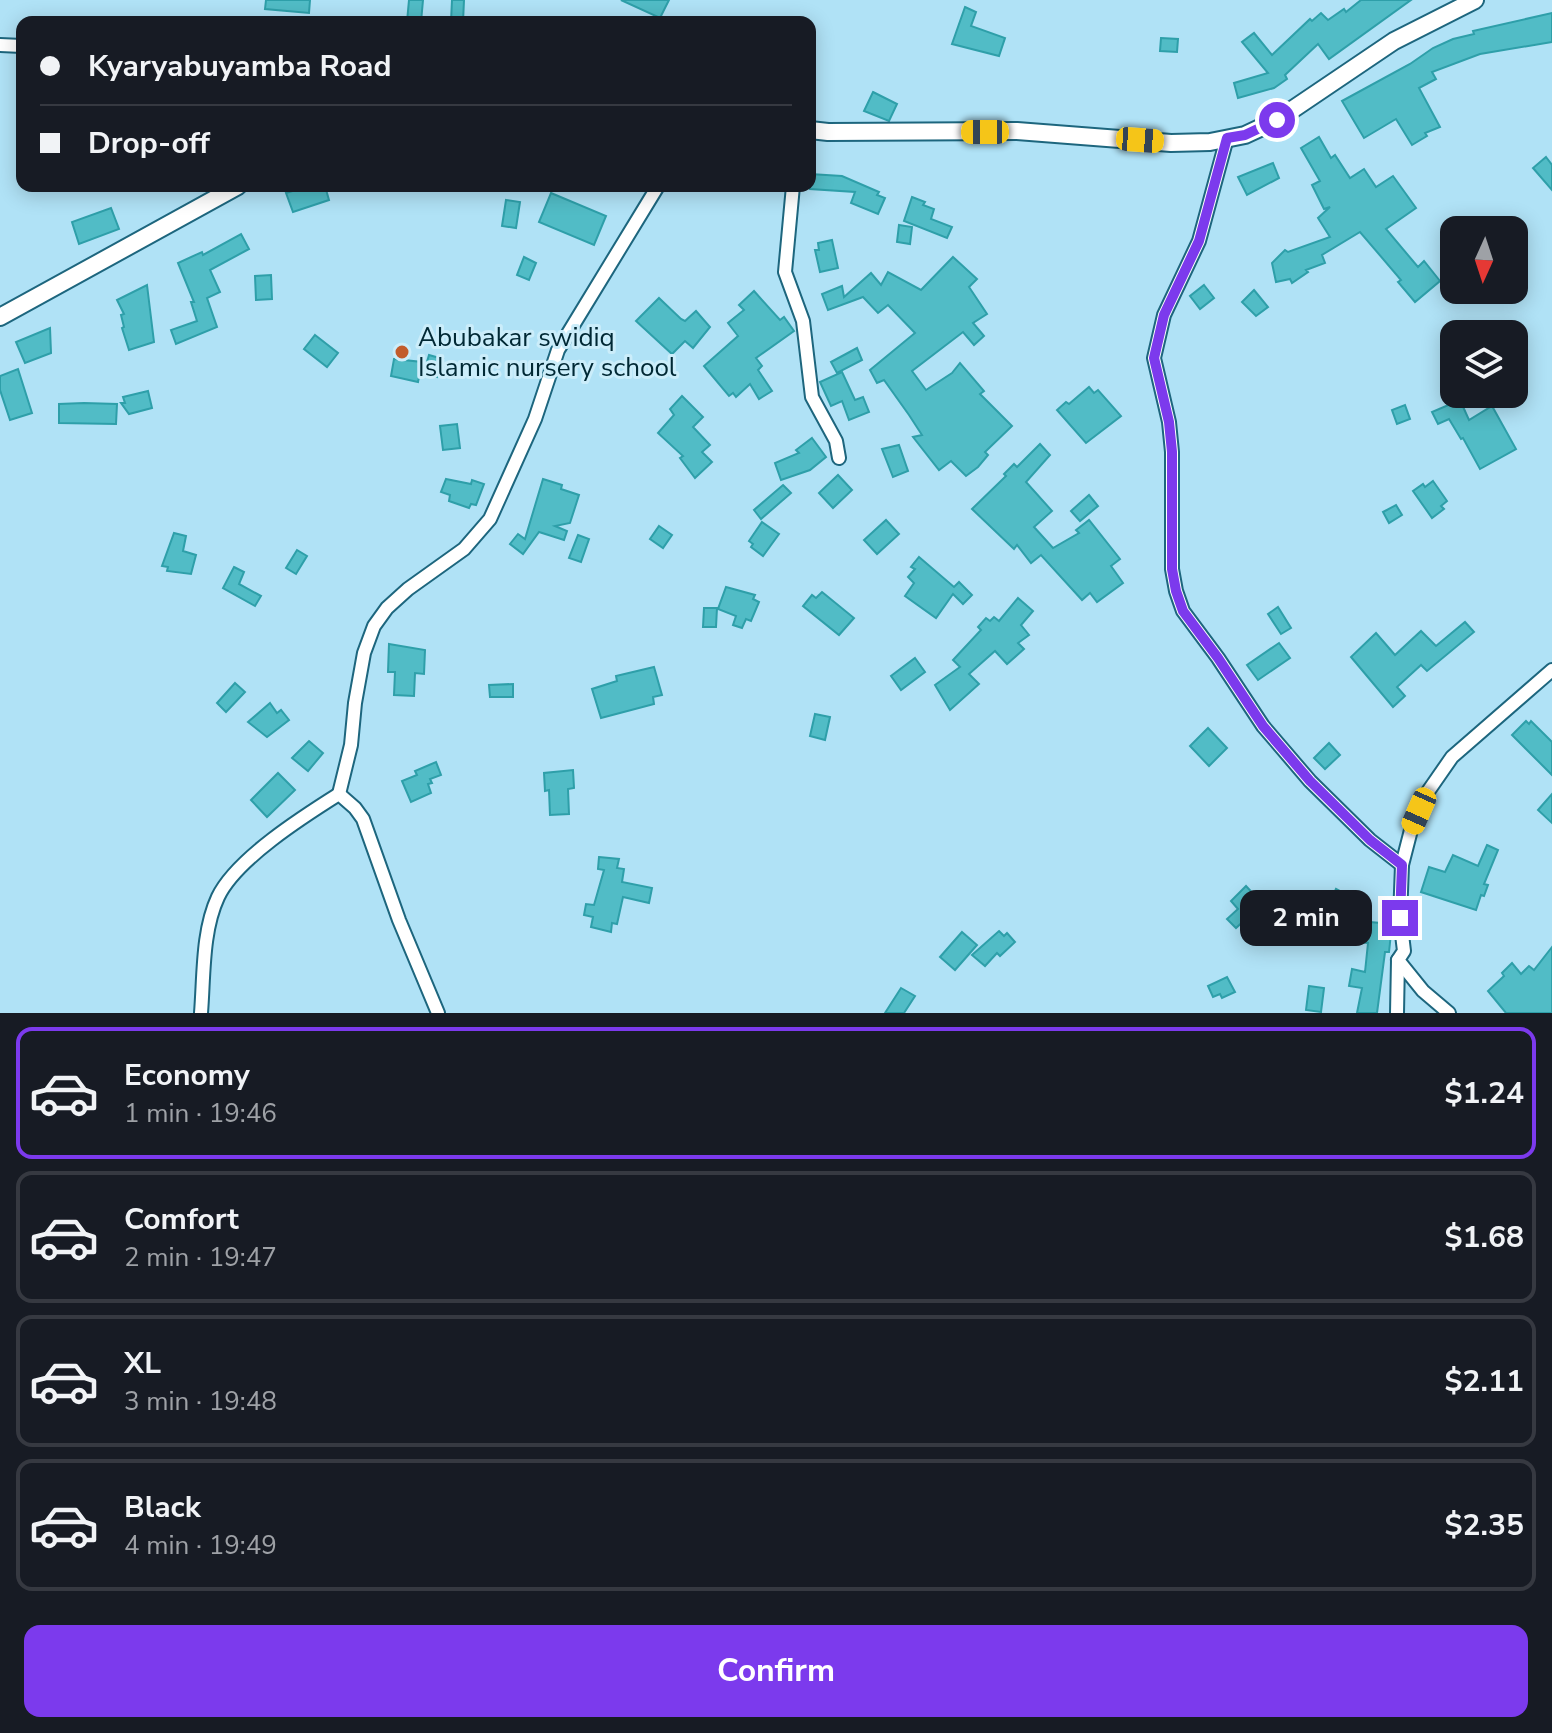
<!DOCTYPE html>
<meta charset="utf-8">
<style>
:root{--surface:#171b24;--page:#20242c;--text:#f1f3f6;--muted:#9ea1a6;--line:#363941;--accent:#7c3aed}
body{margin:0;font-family:"Nunito Sans",sans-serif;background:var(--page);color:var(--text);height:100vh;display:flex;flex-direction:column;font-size:30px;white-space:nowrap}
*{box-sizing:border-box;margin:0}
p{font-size:26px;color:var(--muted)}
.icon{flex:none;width:44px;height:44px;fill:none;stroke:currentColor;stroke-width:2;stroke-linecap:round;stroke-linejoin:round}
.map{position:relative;height:1013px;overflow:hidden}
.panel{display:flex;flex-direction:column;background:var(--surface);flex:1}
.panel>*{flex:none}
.top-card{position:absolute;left:16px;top:16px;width:800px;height:176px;border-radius:16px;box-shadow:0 4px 20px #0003;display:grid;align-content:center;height:176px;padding:0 24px;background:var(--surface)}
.needle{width:52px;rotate:183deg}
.fabs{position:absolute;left:1440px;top:216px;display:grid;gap:16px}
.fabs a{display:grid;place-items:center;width:88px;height:88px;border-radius:16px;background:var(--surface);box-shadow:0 4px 20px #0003;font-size:40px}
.end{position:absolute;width:36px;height:36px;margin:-18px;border:10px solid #7c3aed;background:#fff;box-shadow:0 0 0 4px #fff}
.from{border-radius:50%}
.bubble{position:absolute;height:56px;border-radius:16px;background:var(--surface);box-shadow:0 4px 20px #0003;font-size:26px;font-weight:700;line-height:56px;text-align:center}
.car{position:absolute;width:24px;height:48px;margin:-24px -12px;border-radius:10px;box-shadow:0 0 6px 2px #0007;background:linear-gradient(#f5c518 24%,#345 0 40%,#f5c518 0 76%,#345 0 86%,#f5c518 0)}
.top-card b{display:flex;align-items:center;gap:28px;height:76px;font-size:30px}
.top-card b+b{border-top:2px solid var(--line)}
.top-card i{width:20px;height:20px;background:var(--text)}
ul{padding:14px 0 0;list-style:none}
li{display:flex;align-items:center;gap:24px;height:132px;margin:0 16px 12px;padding:0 8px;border:4px solid var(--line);border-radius:16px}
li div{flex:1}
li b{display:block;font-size:30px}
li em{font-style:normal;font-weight:700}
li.active{border-color:var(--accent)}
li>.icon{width:72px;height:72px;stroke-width:1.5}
.cta{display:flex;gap:16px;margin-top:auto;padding:16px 24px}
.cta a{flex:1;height:92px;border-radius:16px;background:var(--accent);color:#fff;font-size:32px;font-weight:700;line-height:92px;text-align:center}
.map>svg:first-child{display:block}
</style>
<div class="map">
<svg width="1552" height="1013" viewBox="0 0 1552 1013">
<rect width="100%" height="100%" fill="#b0e2f6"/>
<g fill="#51bcc6" stroke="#2e9fa9" stroke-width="2">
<polygon points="266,0 310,0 309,13 265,9"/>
<polygon points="409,0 423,0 421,22 407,22"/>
<polygon points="452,0 464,0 463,22 451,22"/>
<polygon points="621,0 669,0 660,18"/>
<polygon points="1361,0 1411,0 1329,59 1318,44 1285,75 1287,79 1274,88 1238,98 1234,83 1268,73 1242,42 1254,33 1272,55 1310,19 1312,21 1321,13 1328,20 1344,9 1346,12"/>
<polygon points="965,7 976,12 971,26 1005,38 999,56 952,44"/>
<polygon points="1552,13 1552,42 1480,54 1432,72 1436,79 1419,88 1440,127 1425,133 1427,136 1412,145 1396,119 1364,138 1342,101 1410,64 1433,48 1453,39 1474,34 1473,31"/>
<polygon points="1161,38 1178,39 1177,52 1160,51"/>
<polygon points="873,92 897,104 889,121 864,111"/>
<polygon points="1319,137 1331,158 1335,155 1350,178 1364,169 1376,187 1393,176 1416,208 1386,229 1418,267 1424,261 1440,281 1415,302 1398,282 1401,280 1360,232 1322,255 1325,263 1306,270 1308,272 1292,283 1290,279 1276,282 1272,263 1285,250 1288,252 1330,237 1318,218 1330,207 1324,209 1312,185 1320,181 1301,148"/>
<polygon points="1546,157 1552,165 1552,190 1533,168"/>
<polygon points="1273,163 1279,178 1247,195 1238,177"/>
<polygon points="810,174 842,176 879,192 877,195 885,198 878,214 851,203 855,192 810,189"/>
<polygon points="309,186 325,186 329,200 293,212 286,193"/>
<polygon points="551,193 606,216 594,245 539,222"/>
<polygon points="912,197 925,202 923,205 934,209 931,219 952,227 947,238 904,221"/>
<polygon points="506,200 520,202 516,228 502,226"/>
<polygon points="111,208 119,229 79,244 72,222"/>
<polygon points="899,225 912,227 910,244 897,242"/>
<polygon points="241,234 249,249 210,270 220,292 207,298 217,327 176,344 171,330 197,321 191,302 194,302 178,263 202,252 203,255"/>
<polygon points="832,240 838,268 820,272 815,250 819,250 818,243"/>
<polygon points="524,257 536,263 529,280 517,275"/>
<polygon points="953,257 977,279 969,287 987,314 973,323 984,336 974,345 963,332 912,371 926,390 952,373 960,363 984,391 980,394 1012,426 985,452 988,455 978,467 966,476 951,461 939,470 913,437 922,435 909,415 884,380 877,383 870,370 915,333 888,305 878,313 863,297 828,310 822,294 842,286 844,297 871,273 881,285 888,272 921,290"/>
<polygon points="271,275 272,299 256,300 255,276"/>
<polygon points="147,285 154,342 129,350 122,328 124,327 121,315 124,314 117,300"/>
<polygon points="1204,285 1214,298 1200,309 1190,296"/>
<polygon points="1254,290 1268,307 1256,316 1242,302"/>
<polygon points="754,291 780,320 784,317 794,331 756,358 762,366 758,370 772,391 759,399 750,384 736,397 733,393 729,396 704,366 738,336 728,323 744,310 739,305"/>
<polygon points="659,298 681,319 685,321 696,311 710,327 693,348 685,341 672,354 636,321"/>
<polygon points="50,328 51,353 25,363 16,342"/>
<polygon points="315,335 338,353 327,367 304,349"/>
<polygon points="857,348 862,360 837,373 831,362"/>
<polygon points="429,355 443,359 437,377 424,372"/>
<polygon points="394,359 422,362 418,382 391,376"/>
<polygon points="18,369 32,413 10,420 0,390 0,376"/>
<polygon points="842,372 855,400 863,397 869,412 849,420 842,401 831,406 820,382"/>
<polygon points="1089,387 1094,393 1098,390 1121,416 1086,443 1057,410 1066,402 1069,404"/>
<polygon points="148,391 152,408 129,414 121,403 125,403 123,397"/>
<polygon points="682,396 703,417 693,427 710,445 702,452 712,462 695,478 680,458 683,456 658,433 674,415 670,409"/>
<polygon points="1460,400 1469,420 1492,406 1516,449 1480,469 1463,438 1461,439 1449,419 1438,424 1432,412"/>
<polygon points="84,403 117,404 116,424 59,423 59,404"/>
<polygon points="1405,405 1410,419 1397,424 1392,410"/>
<polygon points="457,424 460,448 443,450 440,426"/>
<polygon points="812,438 826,457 810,470 781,480 775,463 799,453 796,450"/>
<polygon points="1040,444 1050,455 1026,482 1052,511 1034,527 1053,548 1079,533 1076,530 1089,520 1120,559 1111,566 1123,583 1097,602 1090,593 1082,600 1041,555 1031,563 1017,545 1014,549 972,509 1006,476 1004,474 1014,464 1017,467"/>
<polygon points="899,445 908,471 893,477 882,449"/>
<polygon points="838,475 852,490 833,508 819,493"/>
<polygon points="446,479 471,484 472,480 484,484 476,505 471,504 469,508 449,501 450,495 441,492"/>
<polygon points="543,479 562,485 561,489 579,495 570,523 555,526 567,531 564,540 539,532 523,554 510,544 518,534 525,539"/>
<polygon points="1433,481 1447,501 1441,506 1444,509 1432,518 1413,491 1423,484 1425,487"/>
<polygon points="783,485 791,493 761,519 754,510"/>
<polygon points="1089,495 1098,506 1080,521 1071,511"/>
<polygon points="1396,505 1402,515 1389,523 1383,512"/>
<polygon points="886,520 899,534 877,554 864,540"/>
<polygon points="762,522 779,534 763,556 751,547 753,544 749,541"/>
<polygon points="659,526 672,535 663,548 650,539"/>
<polygon points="174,533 186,536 183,551 196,555 191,574 167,571 168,567 162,566"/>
<polygon points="578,535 589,539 581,562 569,558"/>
<polygon points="297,550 307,556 296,574 286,568"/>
<polygon points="919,557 954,587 959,582 972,595 963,604 953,594 936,618 905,596 914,583 908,577 915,569 911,567"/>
<polygon points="234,567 244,572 239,584 261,596 255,606 223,588"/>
<polygon points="726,587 755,595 753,599 759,602 751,621 746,619 742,628 733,625 736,616 718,609"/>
<polygon points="822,592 854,618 839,635 803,606 812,595 816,598"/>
<polygon points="1018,598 1033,611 1021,625 1029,635 1018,643 1024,649 1007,664 995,651 969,674 979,684 950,710 935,685 960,667 953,660 981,630 978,627 986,618 990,621 994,617 999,621"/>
<polygon points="1278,607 1291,628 1281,634 1268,614"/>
<polygon points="704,608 717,608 716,627 703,627"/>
<polygon points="1465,622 1474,632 1427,671 1421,665 1397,687 1405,696 1393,707 1351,657 1376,633 1395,655 1421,631 1436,646"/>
<polygon points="1279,643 1290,658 1258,680 1247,665"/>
<polygon points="389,644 425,650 424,674 415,673 414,696 394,695 395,672 388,672"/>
<polygon points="915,658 925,672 901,690 891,676"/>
<polygon points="654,667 662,695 653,697 654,704 601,718 592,689 617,681 616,676"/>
<polygon points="235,683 245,692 226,712 217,703"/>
<polygon points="513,684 513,697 490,697 489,685"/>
<polygon points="270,703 277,713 281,710 289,720 267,737 248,722"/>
<polygon points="815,714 830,717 825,740 810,736"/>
<polygon points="1526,721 1529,724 1531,721 1552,742 1552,775 1512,735"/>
<polygon points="1208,728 1227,748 1209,766 1190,746"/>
<polygon points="309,741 323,753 308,771 292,758"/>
<polygon points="1329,743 1340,755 1325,769 1314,758"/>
<polygon points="436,762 441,775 430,779 432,783 428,784 431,793 411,802 402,781 417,775 415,771"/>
<polygon points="573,770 574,788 568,789 569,814 550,815 549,790 545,791 544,773"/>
<polygon points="278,773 295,790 267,817 251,800"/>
<polygon points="1552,794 1552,823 1538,810"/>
<polygon points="1487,845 1498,850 1484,884 1488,885 1484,896 1481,895 1476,910 1421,892 1429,867 1445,872 1453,855 1478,866"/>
<polygon points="599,857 619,859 617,868 624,869 622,882 652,888 649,903 623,897 617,924 612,923 611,932 591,927 593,917 584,915 586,904 594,905 604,870 598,869"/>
<polygon points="1246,886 1283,926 1272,937 1252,917 1249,920 1247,918 1236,928 1227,919 1238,909 1231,901"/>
<polygon points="1336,889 1347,895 1345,899 1356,905 1348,919 1327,908"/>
<polygon points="1358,921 1392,924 1389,952 1385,952 1377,1013 1357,1013 1362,988 1349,986 1352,969 1365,972 1368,943 1358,942"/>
<polygon points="999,931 1004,936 1007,933 1015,942 1000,956 997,953 985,966 972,955"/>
<polygon points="962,932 977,945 955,970 940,957"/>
<polygon points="1552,947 1552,1013 1506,1013 1488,991 1504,976 1502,973 1512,963 1521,974 1529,966 1534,970"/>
<polygon points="1227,977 1235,992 1222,998 1220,994 1213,997 1208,986"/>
<polygon points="1309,986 1324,988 1321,1012 1306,1010"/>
<polygon points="901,988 915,996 904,1013 885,1013"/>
</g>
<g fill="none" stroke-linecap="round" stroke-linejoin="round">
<g stroke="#1d667e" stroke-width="16">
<g id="minor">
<polyline points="0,45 22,46"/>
<polyline points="1227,138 1199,241 1164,315 1154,358 1169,422 1172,452 1172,569 1176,591 1183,611 1218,658 1263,726 1310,781 1370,840 1402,865"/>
<polyline points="793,186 785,272 803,321 812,397 836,441 839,458"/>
<polyline points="339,794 351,745 355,703 364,653 374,626 387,608 408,589 464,549 490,519 535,419 558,350 658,186"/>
<path d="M 201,1013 C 204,976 202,931 218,897 C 236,859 304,816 339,794 L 355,808 L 363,819 L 399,920 L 438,1013"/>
<polyline points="1397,1013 1398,960"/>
<polyline points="1449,1013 1423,991 1398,960 1404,951 1400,918 1402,865 1411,830 1427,793 1452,757 1552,670"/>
</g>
</g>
<g stroke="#1d667e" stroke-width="20">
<g id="tertiary">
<polyline points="810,130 828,132 1017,131 1171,143 1210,142 1245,135 1277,120 1394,41 1475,0"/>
<polyline points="0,317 238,186"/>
</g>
</g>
<use href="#minor" stroke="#fff" stroke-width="12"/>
<use href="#tertiary" stroke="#fff" stroke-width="16"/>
</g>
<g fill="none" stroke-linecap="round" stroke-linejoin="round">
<polyline stroke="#7c3aed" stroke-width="10" points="1277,120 1245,135 1227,138 1199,241 1164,315 1154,358 1169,422 1172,452 1172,569 1176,591 1183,611 1218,658 1263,726 1310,781 1370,840 1402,865 1400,918"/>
</g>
<circle fill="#c25c2c" stroke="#cbedfa" stroke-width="3" cx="402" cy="352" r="8"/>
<g text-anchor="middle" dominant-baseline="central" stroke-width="6" stroke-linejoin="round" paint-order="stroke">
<g font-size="26" fill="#002834" stroke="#cbedfa" text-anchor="start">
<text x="418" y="337">Abubakar swidiq<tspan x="418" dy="30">Islamic nursery school</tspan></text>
</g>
</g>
</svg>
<div class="fabs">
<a><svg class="needle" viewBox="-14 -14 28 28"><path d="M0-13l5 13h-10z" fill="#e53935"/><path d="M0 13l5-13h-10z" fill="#9ea1a6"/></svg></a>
<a><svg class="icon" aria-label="layers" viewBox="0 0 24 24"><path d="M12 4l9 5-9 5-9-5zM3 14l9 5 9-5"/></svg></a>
</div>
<i class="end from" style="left:1277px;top:120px"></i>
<i class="end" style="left:1400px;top:918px"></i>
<div class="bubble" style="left:1240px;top:890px;width:132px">2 min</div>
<i class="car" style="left:985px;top:132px;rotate:270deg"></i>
<i class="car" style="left:1140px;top:140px;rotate:94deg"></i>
<i class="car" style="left:1419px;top:811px;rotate:204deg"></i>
<div class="top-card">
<b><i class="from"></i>Kyaryabuyamba Road</b>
<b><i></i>Drop-off</b>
</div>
</div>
<section class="panel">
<ul>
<li class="active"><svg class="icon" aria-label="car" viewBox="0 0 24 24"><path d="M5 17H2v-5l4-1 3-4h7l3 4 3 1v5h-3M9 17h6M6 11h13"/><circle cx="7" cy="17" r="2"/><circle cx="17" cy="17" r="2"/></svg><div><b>Economy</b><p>1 min · 19:46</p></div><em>$1.24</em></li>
<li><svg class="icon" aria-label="car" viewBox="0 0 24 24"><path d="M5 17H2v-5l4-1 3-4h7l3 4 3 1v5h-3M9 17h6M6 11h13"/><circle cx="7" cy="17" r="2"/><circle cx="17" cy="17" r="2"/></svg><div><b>Comfort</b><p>2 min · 19:47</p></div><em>$1.68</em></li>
<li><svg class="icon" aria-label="car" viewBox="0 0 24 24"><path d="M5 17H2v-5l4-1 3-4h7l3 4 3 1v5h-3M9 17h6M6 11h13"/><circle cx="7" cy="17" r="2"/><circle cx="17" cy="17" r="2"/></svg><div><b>XL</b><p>3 min · 19:48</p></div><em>$2.11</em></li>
<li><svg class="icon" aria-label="car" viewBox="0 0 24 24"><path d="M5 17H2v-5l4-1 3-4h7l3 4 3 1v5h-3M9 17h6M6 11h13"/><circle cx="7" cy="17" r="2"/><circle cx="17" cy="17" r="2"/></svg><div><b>Black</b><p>4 min · 19:49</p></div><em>$2.35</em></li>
</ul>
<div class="cta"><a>Confirm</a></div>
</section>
